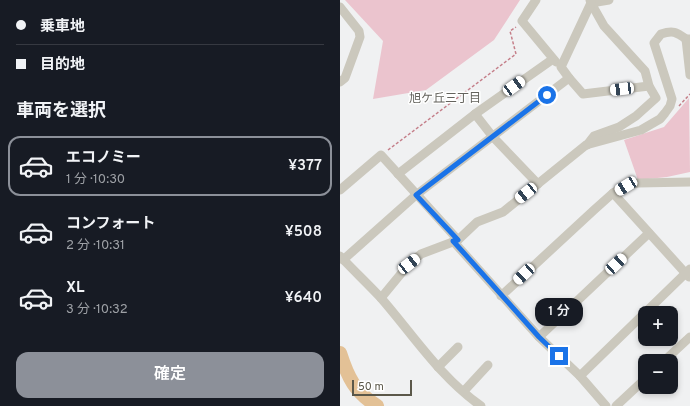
<!DOCTYPE html>
<html lang="ja">
<meta charset="utf-8">
<style>
:root{--surface:#171b24;--page:#242831;--text:#f1f3f6;--muted:#9ea1a6;--line:#363941;--accent:#8c9099}
body{margin:0;font-family:Overpass,"Noto Sans JP",sans-serif;background:var(--page);color:var(--text);height:100vh;display:flex;flex-direction:column;font-size:15px;white-space:nowrap}
*{box-sizing:border-box;margin:0}
p{font-size:13px;color:var(--muted)}
.icon{flex:none;width:22px;height:22px;fill:none;stroke:currentColor;stroke-width:2;stroke-linecap:round;stroke-linejoin:round}
.map{position:relative;flex:1;overflow:hidden}
.sheet{display:flex;flex-direction:column;background:var(--surface);width:340px}
.sheet>*{flex:none}
.hud{display:grid;align-content:center;height:88px;padding:0 16px;background:var(--surface)}
.fabs{position:absolute;left:298px;top:306px;display:grid;gap:8px}
.fabs a{display:grid;place-items:center;width:40px;height:40px;border-radius:8px;background:var(--surface);box-shadow:0 2px 6px #0003;font-size:20px}
.scale{position:absolute;left:12px;bottom:10px;width:60px;box-sizing:border-box;padding-left:4px;border:2px solid #5b584a;border-top:0;font-size:11px;line-height:14px;white-space:nowrap;color:#5b584a;-webkit-text-stroke:3px #fff;paint-order:stroke}
.end{position:absolute;width:18px;height:18px;margin:-9px;border:5px solid #1a73e8;background:#fff;box-shadow:0 0 0 2px #fff}
.from{border-radius:50%}
.bubble{position:absolute;height:28px;border-radius:12px;background:var(--surface);box-shadow:0 2px 6px #0003;font-size:13px;font-weight:600;line-height:28px;text-align:center}
.car{position:absolute;width:12px;height:24px;margin:-12px -6px;border-radius:5px;box-shadow:0 0 3px 1px #0007;background:linear-gradient(#fff 24%,#345 0 40%,#fff 0 76%,#345 0 86%,#fff 0)}
.hud b{display:flex;align-items:center;gap:14px;height:38px;font-size:15px}
.hud b+b{border-top:1px solid var(--line)}
.hud i{width:10px;height:10px;background:var(--text)}
ul{padding:0;list-style:none}
li{display:flex;align-items:center;gap:12px;height:60px;margin:0 8px 6px;padding:0 8px;border:2px solid transparent;border-radius:12px}
li div{flex:1}
li b{display:block;font-size:15px}
li em{font-style:normal;font-weight:600}
li.current{border-color:var(--accent)}
li>.icon{width:36px;height:36px;stroke-width:1.5}
h2{padding:0 16px;font-size:18px;line-height:48px}
.button{display:flex;gap:8px;margin-top:auto;padding:8px 16px}
.button a{flex:1;height:46px;border-radius:12px;background:var(--accent);color:#fff;font-size:16px;font-weight:600;line-height:46px;text-align:center}
main{display:flex;flex:1;min-height:0}
.map>svg:first-child{display:block}
</style>
<main>
<section class="sheet">
<div class="hud">
<b><i class="from"></i>乗車地</b>
<b><i></i>目的地</b>
</div>
<h2>車両を選択</h2>
<ul>
<li class="current"><svg class="icon" aria-label="car" viewBox="0 0 24 24"><path d="M5 17H2v-5l4-1 3-4h7l3 4 3 1v5h-3M9 17h6M6 11h13"/><circle cx="7" cy="17" r="2"/><circle cx="17" cy="17" r="2"/></svg><div><b>エコノミー</b><p>1 分 · 10:30</p></div><em>¥377</em></li>
<li><svg class="icon" aria-label="car" viewBox="0 0 24 24"><path d="M5 17H2v-5l4-1 3-4h7l3 4 3 1v5h-3M9 17h6M6 11h13"/><circle cx="7" cy="17" r="2"/><circle cx="17" cy="17" r="2"/></svg><div><b>コンフォート</b><p>2 分 · 10:31</p></div><em>¥508</em></li>
<li><svg class="icon" aria-label="car" viewBox="0 0 24 24"><path d="M5 17H2v-5l4-1 3-4h7l3 4 3 1v5h-3M9 17h6M6 11h13"/><circle cx="7" cy="17" r="2"/><circle cx="17" cy="17" r="2"/></svg><div><b>XL</b><p>3 分 · 10:32</p></div><em>¥640</em></li>
</ul>
<div class="button"><a>確定</a></div>
</section>
<div class="map">
<svg width="350" height="406" viewBox="0 0 350 406">
<rect width="100%" height="100%" fill="#f0f1f2"/>
<g fill="#ebc4ce">
<polygon points="5,0 180,0 154,40 86,90 33,99 43,41"/>
<polygon points="349,98 350,172 327,177 298,180 284,140 324,127"/>
</g>
<g fill="none" stroke-linecap="round" stroke-linejoin="round">
<path stroke="#e3c196" stroke-width="14" d="M 0,353 C 8,378 15,392 37,406"/>
<g stroke="#c57f89" stroke-width="1.5" stroke-dasharray="3 2" stroke-linecap="butt">
<polyline points="339,106 350,94"/>
<polyline points="48,150 176,54 170,31 176,27"/>
</g>
<g stroke="#cbc8bd" stroke-width="9">
<polyline points="196,0 182,21 216,62"/>
<polyline points="0,7 19,31 20,37 5,78 0,82"/>
<polyline points="346,39 350,75"/>
<polyline points="229,78 243,94 309,86"/>
<polyline points="135,114 153,137 198,184"/>
<polyline points="247,145 254,136 279,127 296,116 316,98 309,86 305,71 264,26 251,3 269,0"/>
<polyline points="58,174 135,114 213,59"/>
<polyline points="0,190 41,155 118,240"/>
<polyline points="273,193 349,277"/>
<polyline points="113,241 199,337 240,376 266,406"/>
<path d="M 0,256 C 13,270 28,284 41,298 C 74,336 100,377 141,406"/>
<polyline points="3,260 76,195 229,78 221,67 251,3 250,0"/>
<polyline points="161,296 254,210 273,193 286,185 298,183 350,182"/>
<path d="M 41,298 L 69,264 L 81,254 L 118,240 L 137,222 L 163,212 L 246,145 L 301,130 L 313,123 L 320,119 L 325,113 L 330,106 L 332,99 L 314,43 L 321,34 C 333,30 336,32 346,39 L 350,39"/>
<polyline points="199,337 309,233"/>
<polyline points="324,361 350,337"/>
<polyline points="98,367 118,347"/>
<polyline points="240,376 350,269"/>
<polyline points="124,391 148,365"/>
<polyline points="276,406 305,379"/>
</g>
</g>
<g fill="none" stroke-linecap="round" stroke-linejoin="round">
<polyline stroke="#1a73e8" stroke-width="5" points="207,95 76,195 118,240 113,241 123,252 199,337 219,356"/>
</g>
<g text-anchor="middle" dominant-baseline="central" stroke-width="3" stroke-linejoin="round" paint-order="stroke">
<g font-size="12" fill="#64635d" stroke="#fff">
<text x="105" y="99">旭ケ丘三丁目</text>
</g>
</g>
</svg>
<div class="fabs">
<a>+</a>
<a>−</a>
</div>
<div class="scale">50 m</div>
<i class="end from" style="left:207px;top:95px"></i>
<i class="end" style="left:219px;top:356px"></i>
<div class="bubble" style="left:195px;top:298px;width:48px">1 分</div>
<i class="car" style="left:174px;top:86px;rotate:54deg"></i>
<i class="car" style="left:282px;top:89px;rotate:263deg"></i>
<i class="car" style="left:286px;top:186px;rotate:238deg"></i>
<i class="car" style="left:186px;top:193px;rotate:231deg"></i>
<i class="car" style="left:69px;top:264px;rotate:52deg"></i>
<i class="car" style="left:276px;top:264px;rotate:47deg"></i>
<i class="car" style="left:184px;top:274px;rotate:227deg"></i>
</div>
</main>
